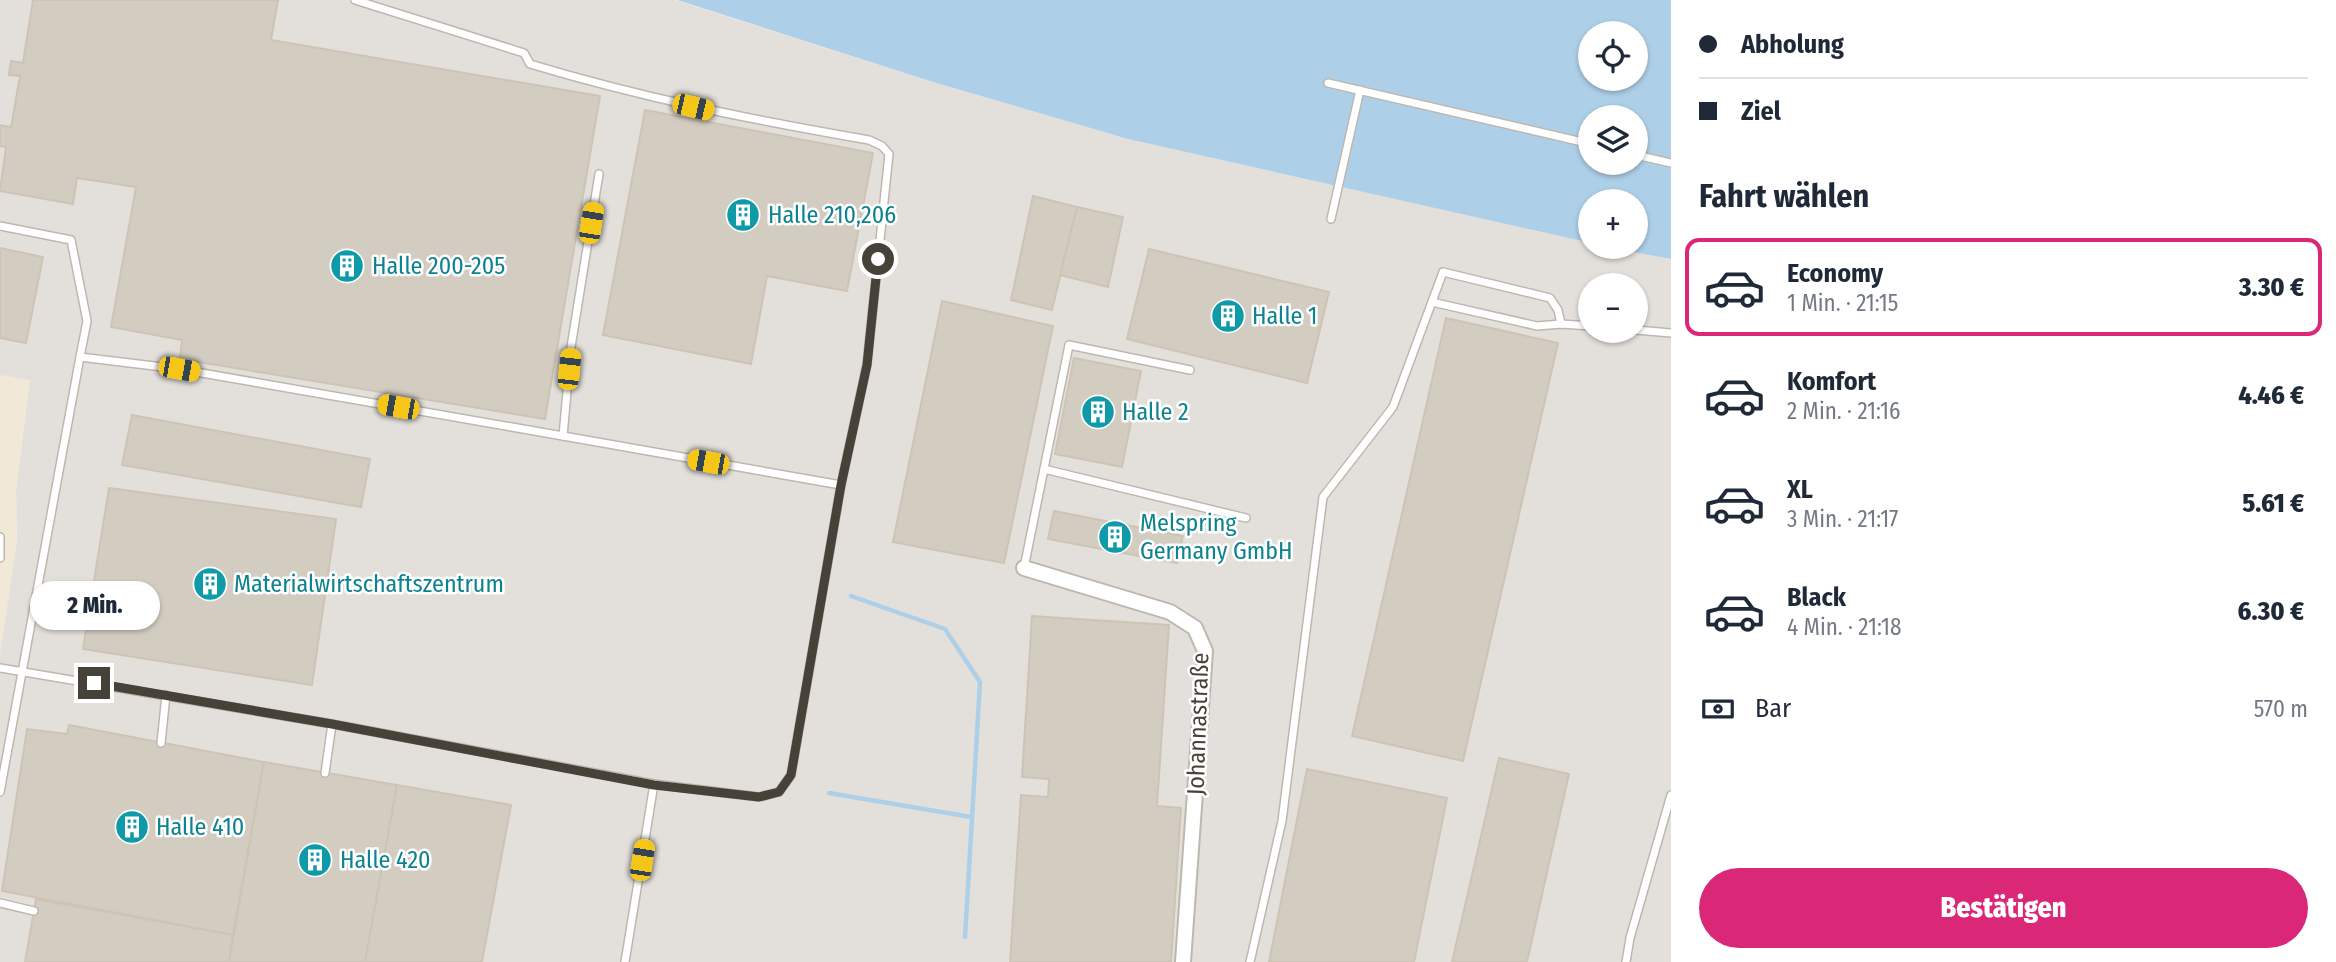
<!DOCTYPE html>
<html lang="de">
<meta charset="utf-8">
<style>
:root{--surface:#fff;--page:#f6f6f7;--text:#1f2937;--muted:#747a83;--line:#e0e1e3;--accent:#db2777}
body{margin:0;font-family:"Fira Sans Condensed",sans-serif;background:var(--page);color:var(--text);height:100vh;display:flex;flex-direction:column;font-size:26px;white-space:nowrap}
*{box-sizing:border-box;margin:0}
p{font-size:23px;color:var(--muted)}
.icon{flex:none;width:38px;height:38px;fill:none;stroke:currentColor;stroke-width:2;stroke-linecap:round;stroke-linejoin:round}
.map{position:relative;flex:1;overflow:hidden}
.drawer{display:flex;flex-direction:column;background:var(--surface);width:665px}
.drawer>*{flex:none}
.top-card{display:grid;align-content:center;height:154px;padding:0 28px;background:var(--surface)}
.controls{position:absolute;left:1578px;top:21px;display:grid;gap:14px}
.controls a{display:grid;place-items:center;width:70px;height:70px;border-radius:50%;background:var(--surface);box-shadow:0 2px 5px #0004;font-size:35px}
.end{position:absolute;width:32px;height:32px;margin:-16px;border:9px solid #464139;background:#fff;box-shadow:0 0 0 4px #fff}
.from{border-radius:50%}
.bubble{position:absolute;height:49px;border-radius:24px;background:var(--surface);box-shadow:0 2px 5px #0004;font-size:23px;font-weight:800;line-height:49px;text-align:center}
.car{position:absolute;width:21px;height:42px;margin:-21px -10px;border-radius:9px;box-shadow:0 0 5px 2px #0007;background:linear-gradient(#f5c518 24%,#345 0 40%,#f5c518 0 76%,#345 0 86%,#f5c518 0)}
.top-card b{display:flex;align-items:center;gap:24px;height:66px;font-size:26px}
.top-card b+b{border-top:2px solid var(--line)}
.top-card i{width:18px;height:18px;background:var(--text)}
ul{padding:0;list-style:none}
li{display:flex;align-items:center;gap:21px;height:98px;margin:0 14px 10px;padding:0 14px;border:4px solid transparent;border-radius:14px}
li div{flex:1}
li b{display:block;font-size:26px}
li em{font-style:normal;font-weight:800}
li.current{border-color:var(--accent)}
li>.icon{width:63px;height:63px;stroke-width:1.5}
h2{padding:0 28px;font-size:32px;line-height:84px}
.pay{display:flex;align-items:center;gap:18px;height:77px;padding:0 28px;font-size:26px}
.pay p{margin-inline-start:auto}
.button{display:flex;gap:14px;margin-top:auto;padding:14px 28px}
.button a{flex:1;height:80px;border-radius:42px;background:var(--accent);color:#fff;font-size:28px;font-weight:800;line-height:80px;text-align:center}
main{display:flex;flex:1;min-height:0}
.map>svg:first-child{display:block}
</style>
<main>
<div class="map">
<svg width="1671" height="962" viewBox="0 0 1671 962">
<rect width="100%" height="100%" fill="#f3f0ea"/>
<polygon fill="#f2e8d8" points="0,375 30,379 16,490 17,541 0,653"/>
<path fill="#e3e0db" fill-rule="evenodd" d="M 0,0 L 675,0 L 933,82 L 1128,139 L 1591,243 L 1591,247 L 1606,247 L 1671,259 L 1671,962 L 0,962 L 0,653 L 17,541 L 16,490 L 30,380 L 0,375 ZM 1591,285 L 1636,285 L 1636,331 L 1591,331 Z"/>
<path fill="#aecfe8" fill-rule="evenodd" d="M 677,0 L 1671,0 L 1671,259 L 1606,247 L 1636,247 L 1636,201 L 1591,201 L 1591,243 L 1128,139 L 933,82 ZM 1591,33 L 1636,33 L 1636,79 L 1591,79 ZM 1591,117 L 1636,117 L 1636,163 L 1591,163 Z"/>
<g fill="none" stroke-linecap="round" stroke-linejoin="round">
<g stroke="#aecfe8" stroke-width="4.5">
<polyline points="851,596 945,629 980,682 965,937"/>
<polyline points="829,793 971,817"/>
</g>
</g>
<g fill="#d3ccc1" stroke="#cdc4b5" stroke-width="2">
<polygon points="33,0 278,0 271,40 600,96 545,419 180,359 182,340 111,327 136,187 77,178 73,204 0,191 6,147 0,146 0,125 11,127 20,76 9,75 11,61 23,63"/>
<polygon points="645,110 873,153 847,291 767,276 751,364 603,335"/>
<polygon points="1033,196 1077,207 1052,310 1011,300"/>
<polygon points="1077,207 1123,217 1108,287 1060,275"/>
<polygon points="0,248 43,257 26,343 0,338"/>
<polygon points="1149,249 1329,292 1307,383 1127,339"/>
<polygon points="942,301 1053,326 1004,563 893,542"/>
<polygon points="1446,318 1558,343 1463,761 1352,736"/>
<polygon points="1074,358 1141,371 1122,467 1055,454"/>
<polygon points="132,415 370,459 361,507 122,465"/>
<polygon points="109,488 336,519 312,685 83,649"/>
<polygon points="1054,511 1183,536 1177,563 1048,539"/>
<polygon points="1032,616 1169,625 1157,806 1181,808 1171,962 1010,962 1021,795 1048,797 1049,779 1022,777"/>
<polygon points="69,725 264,762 233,935 2,891 27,729 67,734"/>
<polygon points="1499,758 1569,774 1527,962 1452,962"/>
<polygon points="264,762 397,785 365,962 229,962"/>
<polygon points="1307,769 1447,798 1414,962 1269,962"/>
<polygon points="397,785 511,805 482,962 365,962"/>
<polygon points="36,899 233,935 229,962 25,962"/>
</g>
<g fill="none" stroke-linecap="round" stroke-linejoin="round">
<g stroke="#bdb8ae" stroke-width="10">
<g id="lane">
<path d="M 355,0 L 524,53 L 530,64 C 643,98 753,120 869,140 L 882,146 L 889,154 L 867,364 L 841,485 L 563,436 L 571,347 L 599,174"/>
<polyline points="1328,83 1591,144"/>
<polyline points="1636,155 1671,163"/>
<polyline points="1331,219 1360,90"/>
<polyline points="0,226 71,240 87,321 80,357"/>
<polyline points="1432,302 1537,326 1561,324 1591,326"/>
<polyline points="1636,330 1671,333"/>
<polyline points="1044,469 1246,518"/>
<polyline points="0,537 0,558"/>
<polyline points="1024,568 1069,345 1190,370"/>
<polyline points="0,668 332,724 654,784 625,962"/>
<polyline points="161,743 166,695"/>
<polyline points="325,773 332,724"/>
<polyline points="654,784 759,797 779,792 791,775 841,485"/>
<polyline points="0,792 80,357 179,369 563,436"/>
<polyline points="0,903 34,911"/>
<polyline points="1250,962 1282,821 1323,497 1393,407 1443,272 1550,298 1558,310 1561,324"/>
<polyline points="1626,962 1630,938 1671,795"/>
</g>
</g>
<g stroke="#bdb8ae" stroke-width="18">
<polyline id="street" points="1024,568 1170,612 1195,628 1205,651 1183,962"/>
</g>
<use href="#lane" stroke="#fff" stroke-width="7"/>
<use href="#street" stroke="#fff" stroke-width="14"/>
</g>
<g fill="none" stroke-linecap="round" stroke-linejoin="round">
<polyline stroke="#464139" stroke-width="9" points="94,683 332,724 654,785 759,797 779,792 791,775 841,485 867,365 878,259"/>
</g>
<defs>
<g id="building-disc" transform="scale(1.75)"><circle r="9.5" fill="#0f9aa8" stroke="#fff"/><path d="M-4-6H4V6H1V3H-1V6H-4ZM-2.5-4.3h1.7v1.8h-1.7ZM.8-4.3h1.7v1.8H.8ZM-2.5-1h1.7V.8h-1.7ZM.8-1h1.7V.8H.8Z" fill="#fff"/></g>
</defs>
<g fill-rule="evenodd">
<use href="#building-disc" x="743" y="215"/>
<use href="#building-disc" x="347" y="266"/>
<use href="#building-disc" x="1228" y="316"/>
<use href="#building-disc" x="1098" y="412"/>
<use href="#building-disc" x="1115" y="537"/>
<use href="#building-disc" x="210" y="584"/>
<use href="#building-disc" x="132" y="827"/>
<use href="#building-disc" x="315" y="860"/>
</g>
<g text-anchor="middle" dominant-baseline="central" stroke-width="5" stroke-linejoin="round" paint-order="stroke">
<g font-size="24" fill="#0d838f" stroke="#fff" text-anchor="start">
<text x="768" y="215">Halle 210,206</text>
<text x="372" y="266">Halle 200-205</text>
<text x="1252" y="316">Halle 1</text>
<text x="1122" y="412">Halle 2</text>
<text x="1140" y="523">Melspring<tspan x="1140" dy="28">Germany GmbH</tspan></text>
<text x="234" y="584">Materialwirtschaftszentrum</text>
<text x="156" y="827">Halle 410</text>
<text x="340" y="860">Halle 420</text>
</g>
<g font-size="24" fill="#464139" stroke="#fff">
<text transform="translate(1198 724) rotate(-88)">Johannastraße</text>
</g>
</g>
</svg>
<div class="controls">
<a><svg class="icon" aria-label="locate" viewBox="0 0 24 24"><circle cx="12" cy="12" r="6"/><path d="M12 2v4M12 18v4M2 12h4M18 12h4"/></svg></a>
<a><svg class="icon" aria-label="layers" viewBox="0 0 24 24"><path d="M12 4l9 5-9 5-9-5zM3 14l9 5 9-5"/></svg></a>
<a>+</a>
<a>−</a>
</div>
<i class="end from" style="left:878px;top:259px"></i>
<i class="end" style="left:94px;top:683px"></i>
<div class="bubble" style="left:30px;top:581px;width:130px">2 Min.</div>
<i class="car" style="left:693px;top:107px;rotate:103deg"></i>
<i class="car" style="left:591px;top:223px;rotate:9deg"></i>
<i class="car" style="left:179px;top:369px;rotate:100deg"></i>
<i class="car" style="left:569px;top:369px;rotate:6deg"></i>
<i class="car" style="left:398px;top:407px;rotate:280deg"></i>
<i class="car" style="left:708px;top:462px;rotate:280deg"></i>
<i class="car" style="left:642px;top:860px;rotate:9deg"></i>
</div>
<section class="drawer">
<div class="top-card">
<b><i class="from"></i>Abholung</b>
<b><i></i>Ziel</b>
</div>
<h2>Fahrt wählen</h2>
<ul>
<li class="current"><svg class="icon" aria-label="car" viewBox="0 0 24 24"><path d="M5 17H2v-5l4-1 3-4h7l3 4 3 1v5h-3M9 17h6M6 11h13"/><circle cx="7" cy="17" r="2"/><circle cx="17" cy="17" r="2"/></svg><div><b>Economy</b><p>1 Min. · 21:15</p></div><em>3.30 €</em></li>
<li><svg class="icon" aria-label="car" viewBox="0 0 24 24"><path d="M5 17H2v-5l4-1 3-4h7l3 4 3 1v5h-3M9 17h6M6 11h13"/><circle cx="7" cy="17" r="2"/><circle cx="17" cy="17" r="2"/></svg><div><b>Komfort</b><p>2 Min. · 21:16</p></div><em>4.46 €</em></li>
<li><svg class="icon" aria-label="car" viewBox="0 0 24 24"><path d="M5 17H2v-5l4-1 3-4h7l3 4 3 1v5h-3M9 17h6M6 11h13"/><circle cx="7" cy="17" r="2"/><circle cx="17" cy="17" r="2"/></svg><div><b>XL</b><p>3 Min. · 21:17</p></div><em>5.61 €</em></li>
<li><svg class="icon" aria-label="car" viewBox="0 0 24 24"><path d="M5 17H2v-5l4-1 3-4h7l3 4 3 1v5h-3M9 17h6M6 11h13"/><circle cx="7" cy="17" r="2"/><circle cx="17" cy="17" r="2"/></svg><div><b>Black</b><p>4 Min. · 21:18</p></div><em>6.30 €</em></li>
</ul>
<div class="pay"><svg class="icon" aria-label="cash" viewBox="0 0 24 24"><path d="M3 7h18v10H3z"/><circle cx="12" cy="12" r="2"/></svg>Bar<p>570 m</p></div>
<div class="button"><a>Bestätigen</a></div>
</section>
</main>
